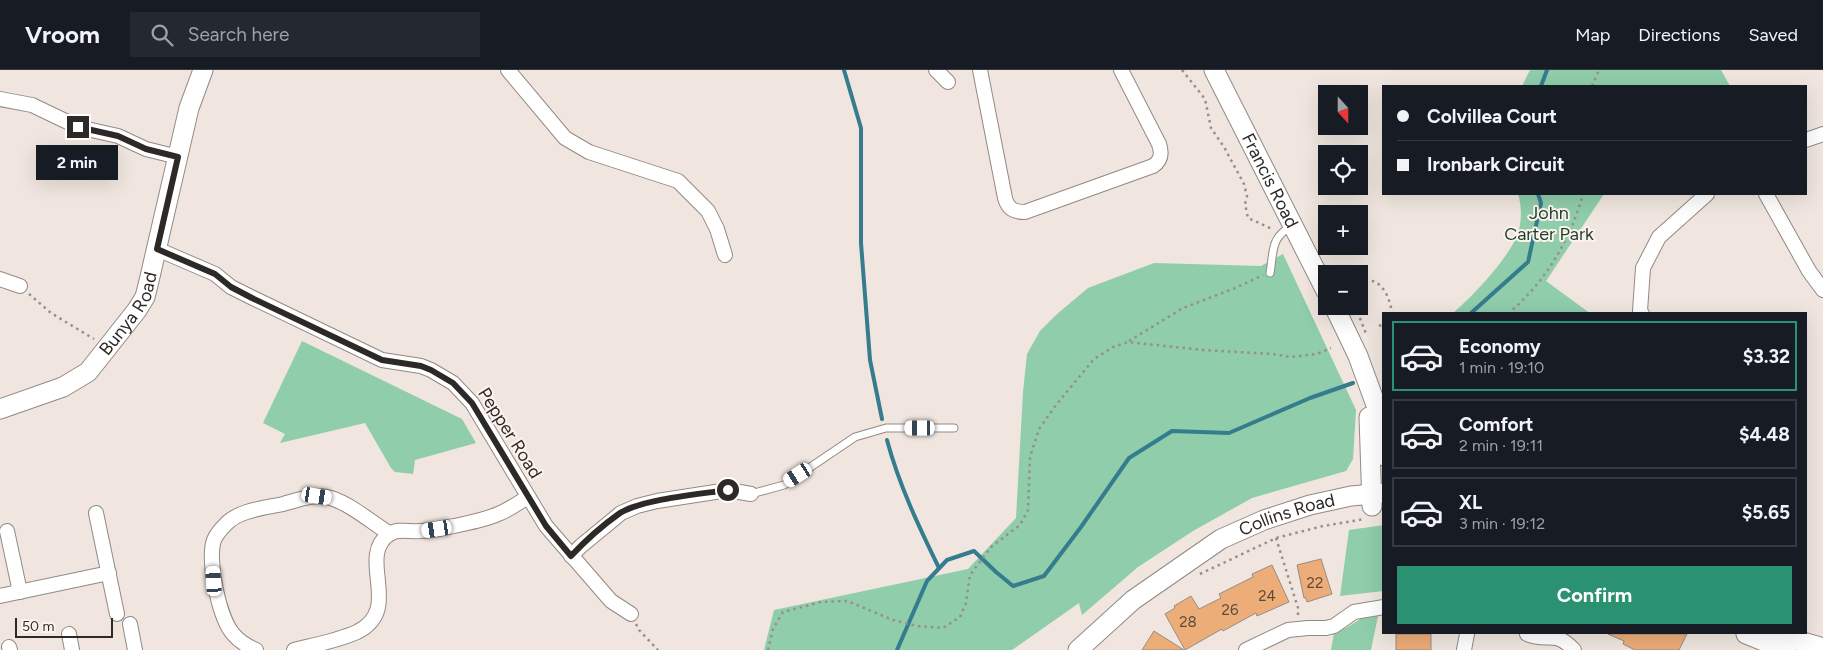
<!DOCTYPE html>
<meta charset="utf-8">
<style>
:root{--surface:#171b24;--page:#242831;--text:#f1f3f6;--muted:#9ea1a6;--line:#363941;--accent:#2a9270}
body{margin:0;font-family:Figtree,sans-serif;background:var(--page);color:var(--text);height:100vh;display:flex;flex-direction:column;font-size:19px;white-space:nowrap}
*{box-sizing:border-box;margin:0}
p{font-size:16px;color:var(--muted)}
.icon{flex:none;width:28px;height:28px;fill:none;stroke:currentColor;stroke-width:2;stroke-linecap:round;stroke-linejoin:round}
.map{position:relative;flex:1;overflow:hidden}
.panel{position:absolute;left:1382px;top:242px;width:425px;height:322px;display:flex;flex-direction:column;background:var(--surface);border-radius:0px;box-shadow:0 5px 20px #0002}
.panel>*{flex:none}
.hud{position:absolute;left:1382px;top:15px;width:425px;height:110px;border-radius:0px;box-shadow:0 5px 20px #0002;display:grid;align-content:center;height:110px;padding:0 15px;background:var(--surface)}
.needle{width:32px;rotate:159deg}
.fabs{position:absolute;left:1318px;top:15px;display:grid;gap:10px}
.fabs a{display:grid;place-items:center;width:50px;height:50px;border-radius:0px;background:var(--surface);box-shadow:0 5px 20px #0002;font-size:25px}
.scale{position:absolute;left:15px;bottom:12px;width:98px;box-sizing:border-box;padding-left:5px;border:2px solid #2d2926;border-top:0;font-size:14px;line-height:18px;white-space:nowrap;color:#2d2926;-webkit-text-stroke:4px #fdf3ec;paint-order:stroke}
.end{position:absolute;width:22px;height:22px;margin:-11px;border:6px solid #2d2926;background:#fff;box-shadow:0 0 0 2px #fff}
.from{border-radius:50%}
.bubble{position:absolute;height:35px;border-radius:0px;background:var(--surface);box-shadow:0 5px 20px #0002;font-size:16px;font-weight:700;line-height:35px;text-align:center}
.car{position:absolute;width:15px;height:30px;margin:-15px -8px;border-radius:6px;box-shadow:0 0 4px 1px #0007;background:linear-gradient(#fff 24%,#345 0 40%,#fff 0 76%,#345 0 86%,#fff 0)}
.hud b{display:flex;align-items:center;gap:18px;height:48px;font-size:19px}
.hud b+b{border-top:1px solid var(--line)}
.hud i{width:12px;height:12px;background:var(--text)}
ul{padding:9px 0 0;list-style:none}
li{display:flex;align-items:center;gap:15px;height:70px;margin:0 10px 8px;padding:0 5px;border:2px solid var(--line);border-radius:0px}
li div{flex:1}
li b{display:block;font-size:19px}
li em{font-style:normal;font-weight:700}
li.on{border-color:var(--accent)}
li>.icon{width:45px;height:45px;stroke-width:1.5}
.button{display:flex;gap:10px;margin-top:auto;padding:10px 15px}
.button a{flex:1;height:58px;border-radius:0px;background:var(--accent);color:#fff;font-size:20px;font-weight:700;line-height:58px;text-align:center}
header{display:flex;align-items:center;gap:30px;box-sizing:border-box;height:70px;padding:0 25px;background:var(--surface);border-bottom:1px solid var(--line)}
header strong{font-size:24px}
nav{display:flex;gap:28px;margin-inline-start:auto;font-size:18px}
.search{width:350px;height:45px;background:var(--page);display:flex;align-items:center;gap:12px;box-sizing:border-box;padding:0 18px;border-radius:0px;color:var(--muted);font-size:19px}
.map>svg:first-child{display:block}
</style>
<header>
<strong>Vroom</strong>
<div class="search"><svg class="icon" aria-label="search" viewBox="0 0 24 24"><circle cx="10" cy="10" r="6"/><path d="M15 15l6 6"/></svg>Search here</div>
<nav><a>Map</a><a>Directions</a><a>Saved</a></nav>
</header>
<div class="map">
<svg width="1823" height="580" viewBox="0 0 1823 580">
<rect width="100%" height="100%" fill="#f0e6df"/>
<g fill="#8fcdab">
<polygon points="1530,0 1721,0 1730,16 1522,16"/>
<path d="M 1518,124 L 1604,124 L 1546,211 L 1591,244 L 1531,244 L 1528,242 L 1525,244 L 1452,244 C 1473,226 1506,191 1517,166 C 1522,154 1522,136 1518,124 Z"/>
<polygon points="1283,184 1356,340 1353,389 1346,401 1252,428 1193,461 1138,497 1082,545 1079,533 1012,580 764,580 774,540 968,499 1016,448 1023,322 1027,284 1040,261 1057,244 1088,218 1154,193 1261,196"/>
<polygon points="302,271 462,349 476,373 415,390 413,404 395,402 391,398 365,353 280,373 285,364 263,353"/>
<polygon points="1384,455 1383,521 1340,526 1349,460"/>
<polygon points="1378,546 1371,580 1331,580 1334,563 1346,558 1362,548"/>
</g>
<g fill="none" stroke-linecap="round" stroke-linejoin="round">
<g stroke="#357c8e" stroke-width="4">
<polyline points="844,0 861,58 861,173 870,290 882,349"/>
<polyline points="1541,16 1547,0"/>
<polyline points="1470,244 1528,192 1541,133 1538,124"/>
<path d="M 887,370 C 899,415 919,457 939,498"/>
<polyline points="897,580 927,511 947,490 974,481 996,502 1013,516 1044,506 1081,457 1129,388 1172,361 1229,363 1310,328 1353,313"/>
</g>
</g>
<g fill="#ecad79" stroke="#958c86">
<polygon points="1321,489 1332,524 1307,532 1306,528 1304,528 1297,495"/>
<polygon points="1272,495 1289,532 1257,546 1256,543 1223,561 1222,559 1185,580 1165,544 1175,538 1174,536 1191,526 1199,539 1221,528 1219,524 1253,507 1252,504"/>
<polygon points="1154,561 1184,580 1142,580"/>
<rect x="1396" y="564" width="35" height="16"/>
<polygon points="1608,564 1687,564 1679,580 1635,580 1623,574 1624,571"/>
</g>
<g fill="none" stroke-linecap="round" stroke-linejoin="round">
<g stroke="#938983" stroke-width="9">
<g id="lane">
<path d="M 1270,203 C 1274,180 1270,168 1293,155"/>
<polyline points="751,424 784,415 855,367 886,358 954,358"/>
</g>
</g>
<g stroke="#938983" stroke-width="16">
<g id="street">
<polyline points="508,0 565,68 589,82 678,111 708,141 717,159 725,185"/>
<polyline points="936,0 948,12"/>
<path d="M 980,0 L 1005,128 C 1008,139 1014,142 1025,142 L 1153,96 C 1162,90 1162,83 1159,74 L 1121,0"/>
<polyline points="0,29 32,35 78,57 118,66 146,79 178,87"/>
<polyline points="1806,70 1823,64"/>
<polyline points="1766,124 1809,201 1823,220"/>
<polyline points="157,179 215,204 231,217 253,228 382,290 421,296 431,300 453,313 472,333 546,456 611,531 631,544"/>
<polyline points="0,209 20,216"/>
<polyline points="1642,244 1640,241 1643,198 1659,167 1707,124"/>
<polyline points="96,443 117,544"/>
<polyline points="7,461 20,522"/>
<polyline points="571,486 581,476 621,443 637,436 657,431 728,420 751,424"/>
<polyline points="0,526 109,503"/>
<polyline points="130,554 135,580"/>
<polyline points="69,564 72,580"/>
<path d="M 1527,564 C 1548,573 1555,559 1574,580"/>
<polyline points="9,577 10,580"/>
<path d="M 256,580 C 247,576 240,572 234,565 C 219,549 207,490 214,470 C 216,465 222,458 226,454 C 239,440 265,438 283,434 C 298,430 315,423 331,428 C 352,435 371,452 390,464"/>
<path d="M 294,580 C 314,575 337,571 357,562 C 404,539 356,488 389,464 C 398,458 410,462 420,461 C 431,461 443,458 454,456 C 468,453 485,450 498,444 C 509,440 518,433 528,427"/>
<polyline points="1246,580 1288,560 1308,558 1326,558 1334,556 1354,542 1384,537"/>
<polyline points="1464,580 1467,564"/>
</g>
</g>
<g stroke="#938983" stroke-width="21">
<g id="secondary">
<path id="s1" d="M 1214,0 L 1326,221"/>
<polyline points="1334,236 1358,286 1380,346 1384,386"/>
<path id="s2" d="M 0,339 L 63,317 L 88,302 L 137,240 L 145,227 L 149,211 L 189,38 L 203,0"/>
<polyline points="1369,347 1372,436"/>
<polyline points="1746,564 1786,580"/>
<polyline points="1777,564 1823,578"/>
<path id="s3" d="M 1078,580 L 1133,530 L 1221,469 L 1264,450 L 1310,435 L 1351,426 L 1384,423"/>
</g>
</g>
<g stroke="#968f8a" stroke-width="2.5" stroke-dasharray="2.5 4" stroke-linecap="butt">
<polyline points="1182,0 1205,29 1211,58 1224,77 1244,114 1247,126 1245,134 1248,148 1272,159"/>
<polyline points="1592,16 1599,0"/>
<path d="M 1359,212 C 1380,204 1390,226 1392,244"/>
<polyline points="29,224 51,243 94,269"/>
<polyline points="1355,236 1367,266"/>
<path d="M 1508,244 C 1545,212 1570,171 1583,124"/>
<polyline points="1379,256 1384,254"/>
<polyline points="1129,271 1183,238 1235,218 1263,205"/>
<polyline points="1276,468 1298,538 1298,547"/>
<polyline points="1200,504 1276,468 1323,456 1365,449"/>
<polyline points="636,554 639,560 658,580"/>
<polyline points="768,580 773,559 783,542 821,532 847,531 893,550 917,556 943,558 960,547 966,533 970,505 991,477 1020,455 1028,440 1030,387 1039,359 1056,335 1094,289 1113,277 1128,272 1203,280 1273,284 1291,287 1317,284 1331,278"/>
</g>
<use href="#lane" stroke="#fff" stroke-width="7"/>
<use href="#street" stroke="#fff" stroke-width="14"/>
<use href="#secondary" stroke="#fff" stroke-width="19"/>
</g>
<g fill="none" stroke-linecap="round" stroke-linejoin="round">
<path stroke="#2d2926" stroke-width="6" d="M 78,57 L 118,66 L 146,79 L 178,87 L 157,179 L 215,204 L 231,217 L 252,228 L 382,290 L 421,296 L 431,300 L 453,313 L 472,333 L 546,456 L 571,486 C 585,471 603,455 620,443 C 643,429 700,424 728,420"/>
</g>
<g text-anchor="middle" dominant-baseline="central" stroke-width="4" stroke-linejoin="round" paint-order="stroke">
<g font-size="15" fill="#5d4a3b">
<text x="1315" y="513">22</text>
<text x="1267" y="526">24</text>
<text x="1230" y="540">26</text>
<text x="1188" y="552">28</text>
</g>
<g font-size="18" fill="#2d2926" stroke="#fdf3ec">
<text stroke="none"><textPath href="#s1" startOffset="124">Francis Road</textPath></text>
<text stroke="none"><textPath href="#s2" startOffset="168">Bunya Road</textPath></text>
<text transform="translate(510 363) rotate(58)">Pepper Road</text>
<text stroke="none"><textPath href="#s3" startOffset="252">Collins Road</textPath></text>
</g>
<g font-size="18" fill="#1c3f2d" stroke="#fdf3ec">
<text x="1549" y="143">John<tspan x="1549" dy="21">Carter Park</tspan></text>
</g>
</g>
</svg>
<div class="fabs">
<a><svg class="needle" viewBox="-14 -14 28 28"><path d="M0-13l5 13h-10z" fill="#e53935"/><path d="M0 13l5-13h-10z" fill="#9ea1a6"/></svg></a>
<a><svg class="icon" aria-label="locate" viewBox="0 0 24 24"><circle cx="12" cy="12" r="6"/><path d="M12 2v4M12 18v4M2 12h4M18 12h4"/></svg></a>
<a>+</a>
<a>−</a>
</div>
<div class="scale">50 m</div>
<i class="end from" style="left:728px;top:420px"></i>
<i class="end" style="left:78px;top:57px"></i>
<div class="bubble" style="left:36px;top:75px;width:82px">2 min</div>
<i class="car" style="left:920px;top:358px;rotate:270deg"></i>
<i class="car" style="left:798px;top:405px;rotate:237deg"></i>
<i class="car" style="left:317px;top:426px;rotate:99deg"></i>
<i class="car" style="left:437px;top:459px;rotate:261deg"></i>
<i class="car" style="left:214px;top:511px;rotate:356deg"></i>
<div class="hud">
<b><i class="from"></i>Colvillea Court</b>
<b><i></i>Ironbark Circuit</b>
</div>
<section class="panel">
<ul>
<li class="on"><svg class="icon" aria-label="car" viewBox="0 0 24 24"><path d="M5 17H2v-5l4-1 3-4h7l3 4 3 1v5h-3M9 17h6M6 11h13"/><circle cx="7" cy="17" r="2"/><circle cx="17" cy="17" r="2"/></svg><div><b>Economy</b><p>1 min · 19:10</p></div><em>$3.32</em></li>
<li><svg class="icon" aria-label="car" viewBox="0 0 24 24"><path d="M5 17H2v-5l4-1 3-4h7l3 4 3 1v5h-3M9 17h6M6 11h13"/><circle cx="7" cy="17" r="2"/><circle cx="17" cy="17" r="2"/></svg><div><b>Comfort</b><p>2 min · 19:11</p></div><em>$4.48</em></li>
<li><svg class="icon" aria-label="car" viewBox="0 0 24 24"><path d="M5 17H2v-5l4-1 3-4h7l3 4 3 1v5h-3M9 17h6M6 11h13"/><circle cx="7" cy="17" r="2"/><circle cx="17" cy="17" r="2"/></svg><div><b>XL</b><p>3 min · 19:12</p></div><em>$5.65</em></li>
</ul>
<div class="button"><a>Confirm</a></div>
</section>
</div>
